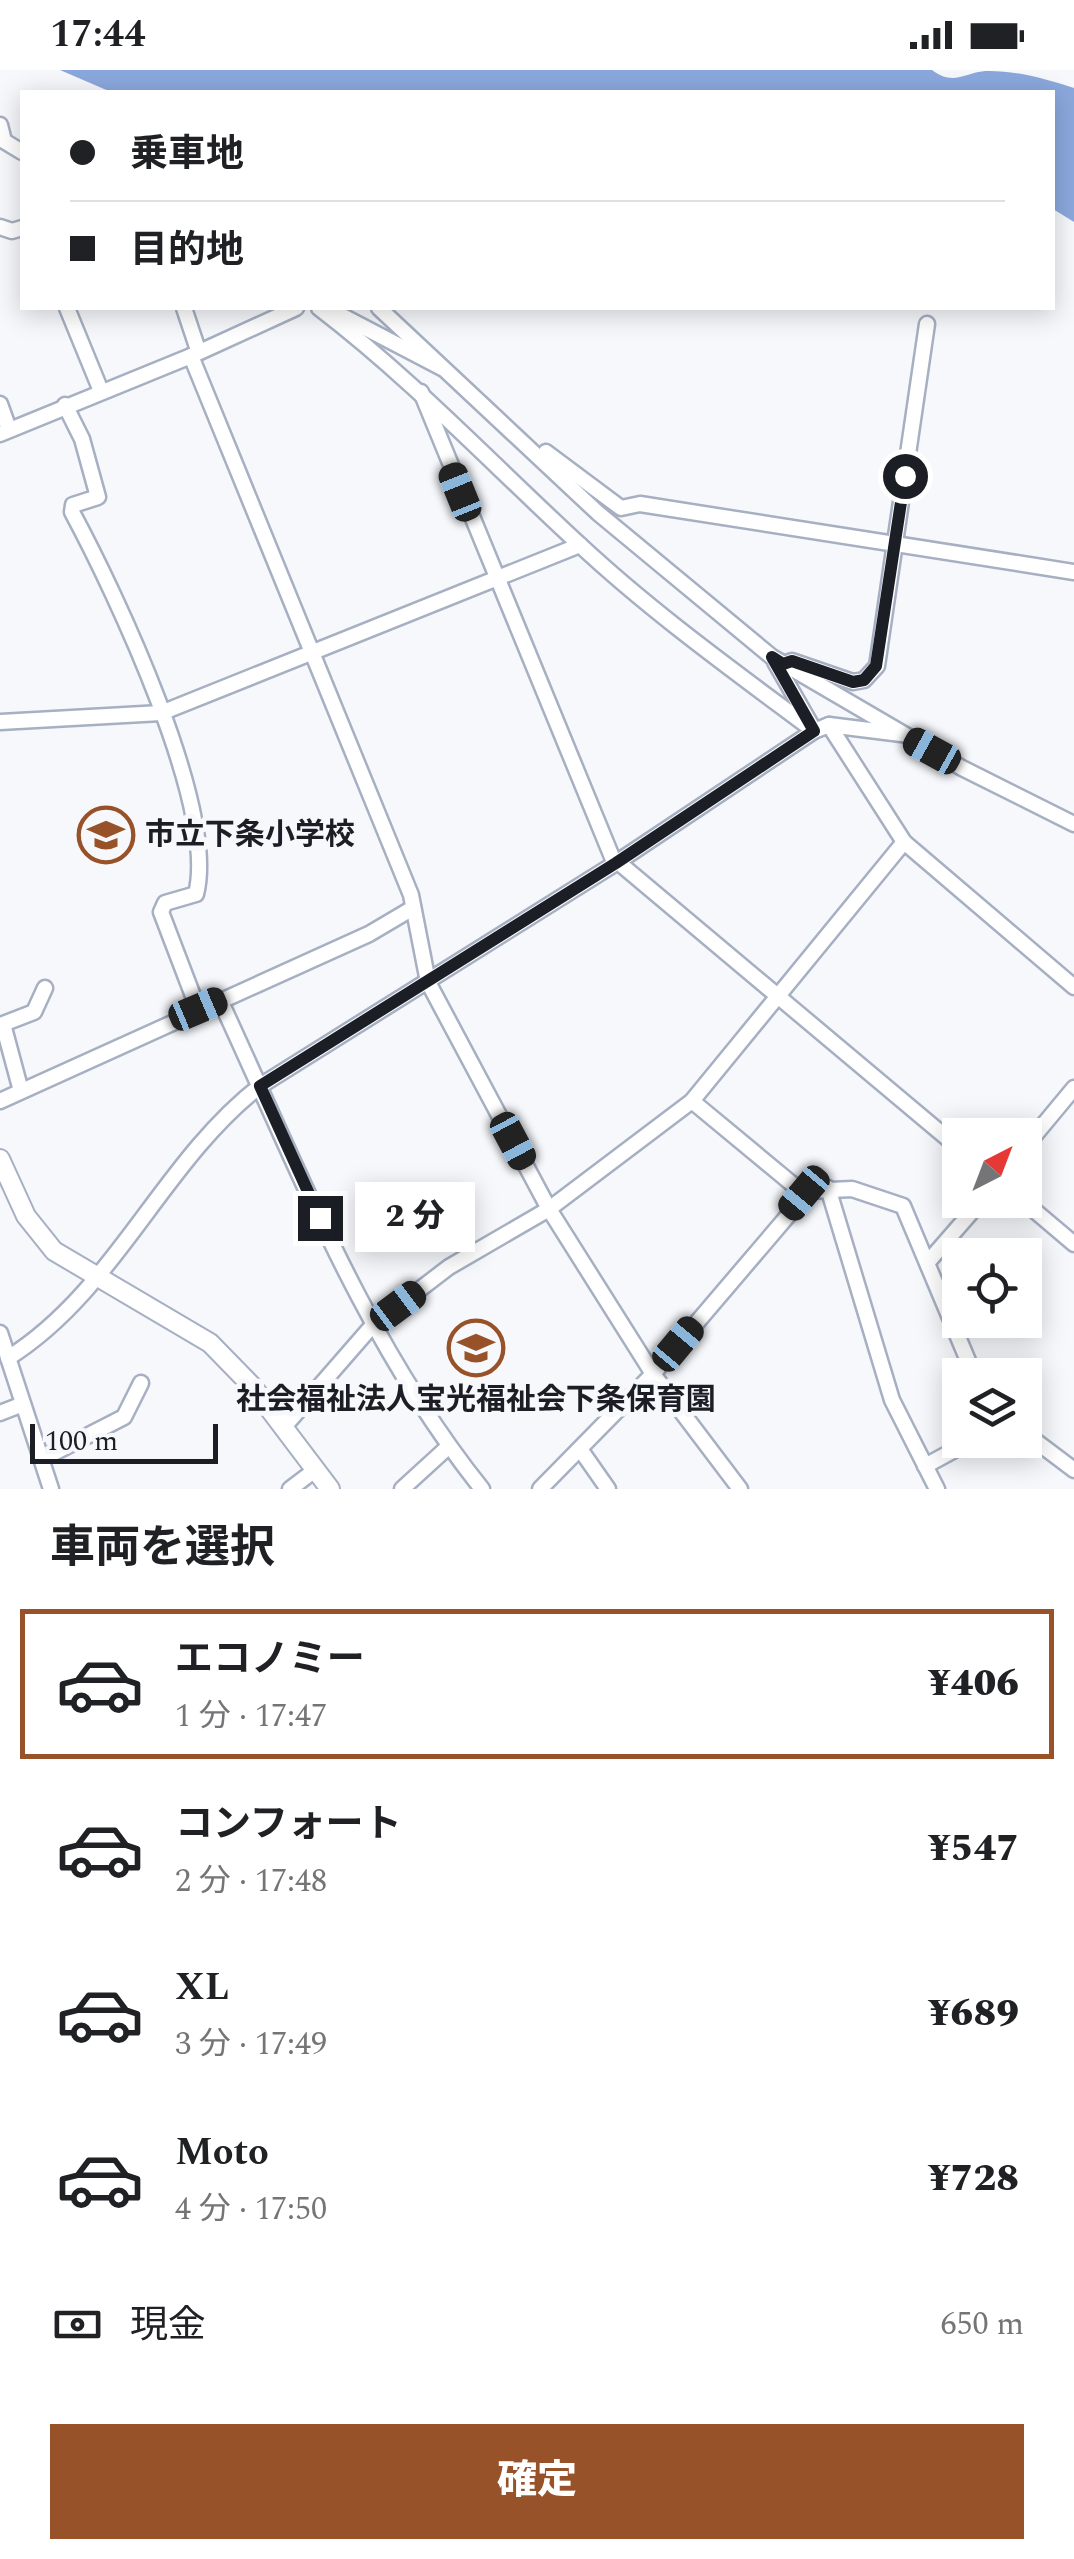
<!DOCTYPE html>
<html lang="ja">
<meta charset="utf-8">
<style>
:root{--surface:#fff;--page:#f6f6f6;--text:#202124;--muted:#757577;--line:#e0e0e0;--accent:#98522a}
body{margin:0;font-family:Spectral,"Noto Sans JP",serif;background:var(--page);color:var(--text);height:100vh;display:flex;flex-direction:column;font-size:38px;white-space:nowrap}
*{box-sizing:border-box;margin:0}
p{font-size:32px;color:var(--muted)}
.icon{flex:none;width:55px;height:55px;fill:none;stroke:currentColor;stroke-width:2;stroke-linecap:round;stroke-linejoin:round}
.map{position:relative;height:1419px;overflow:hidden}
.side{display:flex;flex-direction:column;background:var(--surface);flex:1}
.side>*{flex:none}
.banner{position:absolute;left:20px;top:20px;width:1035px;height:220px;border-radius:0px;box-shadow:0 5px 25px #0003;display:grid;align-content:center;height:220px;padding:0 50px;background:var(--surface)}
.needle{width:65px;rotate:42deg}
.fabs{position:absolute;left:942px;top:1048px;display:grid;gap:20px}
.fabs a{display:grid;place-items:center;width:100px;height:100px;border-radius:0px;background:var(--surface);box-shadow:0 5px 25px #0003;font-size:50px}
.scale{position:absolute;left:30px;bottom:25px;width:188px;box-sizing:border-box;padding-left:10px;border:5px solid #1b1f25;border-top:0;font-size:28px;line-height:35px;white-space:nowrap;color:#1b1f25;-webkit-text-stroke:8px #f6f8fc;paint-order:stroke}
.end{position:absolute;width:45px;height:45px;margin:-22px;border:12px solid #1b1f25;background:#fff;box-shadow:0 0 0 5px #fff}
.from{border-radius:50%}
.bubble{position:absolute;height:70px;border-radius:0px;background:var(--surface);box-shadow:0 5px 25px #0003;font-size:32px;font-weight:800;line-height:70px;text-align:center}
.car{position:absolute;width:30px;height:60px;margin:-30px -15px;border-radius:12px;box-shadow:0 0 8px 2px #0007;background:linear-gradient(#222 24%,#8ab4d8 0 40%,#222 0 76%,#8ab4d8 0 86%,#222 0)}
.banner b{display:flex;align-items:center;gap:35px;height:95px;font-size:38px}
.banner b+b{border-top:2px solid var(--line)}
.banner i{width:25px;height:25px;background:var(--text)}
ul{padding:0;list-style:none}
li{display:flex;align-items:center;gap:30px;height:150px;margin:0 20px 15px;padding:0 30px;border:5px solid transparent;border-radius:0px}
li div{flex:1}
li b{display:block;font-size:38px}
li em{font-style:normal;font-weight:800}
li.active{border-color:var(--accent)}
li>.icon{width:90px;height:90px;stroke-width:1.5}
h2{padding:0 50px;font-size:45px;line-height:120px}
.pay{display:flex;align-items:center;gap:25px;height:110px;padding:0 50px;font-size:38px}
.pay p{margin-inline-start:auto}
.cta{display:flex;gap:20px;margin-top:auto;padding:20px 50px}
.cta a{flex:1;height:115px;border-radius:0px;background:var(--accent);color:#fff;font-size:40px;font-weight:800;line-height:115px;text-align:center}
.status{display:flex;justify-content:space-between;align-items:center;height:70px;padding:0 50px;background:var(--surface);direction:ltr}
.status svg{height:28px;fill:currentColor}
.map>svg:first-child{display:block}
</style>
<div class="status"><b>17:44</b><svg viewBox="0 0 49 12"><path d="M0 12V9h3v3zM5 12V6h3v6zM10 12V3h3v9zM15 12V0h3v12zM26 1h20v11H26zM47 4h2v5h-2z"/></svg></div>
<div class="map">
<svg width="1074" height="1419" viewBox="0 0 1074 1419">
<rect width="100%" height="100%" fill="#f6f8fc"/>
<path fill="#8ba8dd" d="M 60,0 L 932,0 C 953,16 964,3 985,1 C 1015,0 1046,9 1074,18 L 1074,152 L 1053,139 L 1052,22 L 111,22 Z"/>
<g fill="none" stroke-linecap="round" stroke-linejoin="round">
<g stroke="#a6b0c2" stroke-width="19">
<g id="minor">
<polyline points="0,55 4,71 22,82"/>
<polyline points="0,157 12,161 22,158"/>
<polyline points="67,238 101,321"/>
<polyline points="184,238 198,280"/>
<polyline points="296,238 191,286 411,825 428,912 549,1139 653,1304 740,1419"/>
<path d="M 319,238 C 413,310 493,395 580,475 C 653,543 734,601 814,661"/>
<polyline points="379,238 598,443 772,587 962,698 1074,754"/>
<polyline points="329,239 442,298"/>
<polyline points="421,322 612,787 960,1079"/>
<polyline points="0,334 9,359"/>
<path d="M 65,335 L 82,369 L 98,427 L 73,435 L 72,442 C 115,522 218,739 196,824 L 165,833 L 161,842 L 198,939"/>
<polyline points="0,364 191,286"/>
<polyline points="546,382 621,438 640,434 1074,502"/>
<polyline points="775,592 814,660"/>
<polyline points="784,594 792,591 853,612 864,610 877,596 927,254"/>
<polyline points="0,652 161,643 580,475"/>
<polyline points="829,655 904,772 1074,917"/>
<path d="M 220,930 C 298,1098 365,1273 482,1419"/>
<polyline points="21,1021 3,954 34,942 45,918"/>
<polyline points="0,1031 369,864 413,838"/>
<polyline points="692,1031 803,1123"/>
<polyline points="1025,1077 1074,1018"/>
<polyline points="828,1118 892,1330 937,1419"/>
<polyline points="1022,1130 1074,1174"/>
<polyline points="928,1192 982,1130"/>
<polyline points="0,1263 51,1419"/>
<path d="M 8,1288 C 115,1221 161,1093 260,1016 L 616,793 L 814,661 L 829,655 L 901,664"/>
<polyline points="0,1343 23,1334"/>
<polyline points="284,1357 372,1256 449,1197 549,1139 692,1031 904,772"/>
<polyline points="1025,1363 1074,1400"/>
<polyline points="580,1379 608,1419"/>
<polyline points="42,1389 124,1347 141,1313"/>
<polyline points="925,1396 973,1370"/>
<polyline points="290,1419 315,1400"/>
<polyline points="402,1419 448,1377"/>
<polyline points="540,1419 653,1304 809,1121 852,1119 903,1136 974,1305"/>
</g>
</g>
<g stroke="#a6b0c2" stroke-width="22">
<polyline id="tertiary" points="0,1089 26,1146 54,1181 210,1273 252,1316 330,1419"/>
</g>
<use href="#minor" stroke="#fff" stroke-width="14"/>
<use href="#tertiary" stroke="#fff" stroke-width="18"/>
</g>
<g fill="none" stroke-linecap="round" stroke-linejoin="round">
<polyline stroke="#1b1f25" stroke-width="12" points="320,1148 260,1016 616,793 814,661 772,587 783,594 792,591 853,612 864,610 876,596 905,406"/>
</g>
<defs>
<g id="school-ring" transform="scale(2.875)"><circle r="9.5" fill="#f6f8fc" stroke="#98522a" stroke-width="1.5"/><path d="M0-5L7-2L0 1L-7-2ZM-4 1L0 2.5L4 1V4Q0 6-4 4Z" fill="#98522a"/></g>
</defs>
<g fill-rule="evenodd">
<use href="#school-ring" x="106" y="765"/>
<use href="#school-ring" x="476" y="1278"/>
</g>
<g text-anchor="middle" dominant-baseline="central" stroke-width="10" stroke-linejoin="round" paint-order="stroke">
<g font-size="30" font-weight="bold" fill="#1b1f25" stroke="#f6f8fc" text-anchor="start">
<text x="145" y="765">市立下条小学校</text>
<text x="476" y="1330" text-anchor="middle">社会福祉法人宝光福祉会下条保育園</text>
</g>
</g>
</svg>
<div class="fabs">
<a><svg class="needle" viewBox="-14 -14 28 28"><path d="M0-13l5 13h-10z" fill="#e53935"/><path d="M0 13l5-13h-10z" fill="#757577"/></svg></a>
<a><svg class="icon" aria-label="locate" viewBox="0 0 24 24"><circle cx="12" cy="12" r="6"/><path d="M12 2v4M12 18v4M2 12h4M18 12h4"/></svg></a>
<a><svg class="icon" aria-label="layers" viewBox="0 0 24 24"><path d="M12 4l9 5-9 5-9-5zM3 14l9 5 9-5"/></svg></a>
</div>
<div class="scale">100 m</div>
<i class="end from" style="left:905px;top:406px"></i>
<i class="end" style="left:320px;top:1148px"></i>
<div class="bubble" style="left:355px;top:1112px;width:120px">2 分</div>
<i class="car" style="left:460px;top:422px;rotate:338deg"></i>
<i class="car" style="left:932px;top:681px;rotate:299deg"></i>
<i class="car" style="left:198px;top:939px;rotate:67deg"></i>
<i class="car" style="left:513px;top:1071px;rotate:152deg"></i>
<i class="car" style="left:804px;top:1123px;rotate:220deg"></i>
<i class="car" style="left:398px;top:1236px;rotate:53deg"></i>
<i class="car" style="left:678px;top:1274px;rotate:40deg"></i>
<div class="banner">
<b><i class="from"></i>乗車地</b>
<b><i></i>目的地</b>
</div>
</div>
<section class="side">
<h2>車両を選択</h2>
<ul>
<li class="active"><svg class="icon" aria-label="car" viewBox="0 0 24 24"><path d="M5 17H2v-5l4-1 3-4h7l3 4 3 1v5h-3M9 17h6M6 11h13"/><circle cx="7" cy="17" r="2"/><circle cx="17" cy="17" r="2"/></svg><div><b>エコノミー</b><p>1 分 · 17:47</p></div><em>¥406</em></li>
<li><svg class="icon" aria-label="car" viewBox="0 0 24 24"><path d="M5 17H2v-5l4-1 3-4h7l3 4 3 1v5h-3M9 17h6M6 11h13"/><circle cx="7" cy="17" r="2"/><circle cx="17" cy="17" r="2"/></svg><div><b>コンフォート</b><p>2 分 · 17:48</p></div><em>¥547</em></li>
<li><svg class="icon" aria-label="car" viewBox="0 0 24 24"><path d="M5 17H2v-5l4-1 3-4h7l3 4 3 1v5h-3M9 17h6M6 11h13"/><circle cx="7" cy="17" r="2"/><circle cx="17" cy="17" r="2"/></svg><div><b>XL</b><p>3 分 · 17:49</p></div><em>¥689</em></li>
<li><svg class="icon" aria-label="car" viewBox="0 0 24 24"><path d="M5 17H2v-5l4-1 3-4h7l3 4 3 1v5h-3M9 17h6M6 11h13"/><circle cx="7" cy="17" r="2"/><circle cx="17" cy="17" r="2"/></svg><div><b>Moto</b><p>4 分 · 17:50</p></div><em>¥728</em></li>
</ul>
<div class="pay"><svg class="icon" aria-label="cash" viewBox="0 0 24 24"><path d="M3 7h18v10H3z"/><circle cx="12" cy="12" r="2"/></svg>現金<p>650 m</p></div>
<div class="cta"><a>確定</a></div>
</section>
